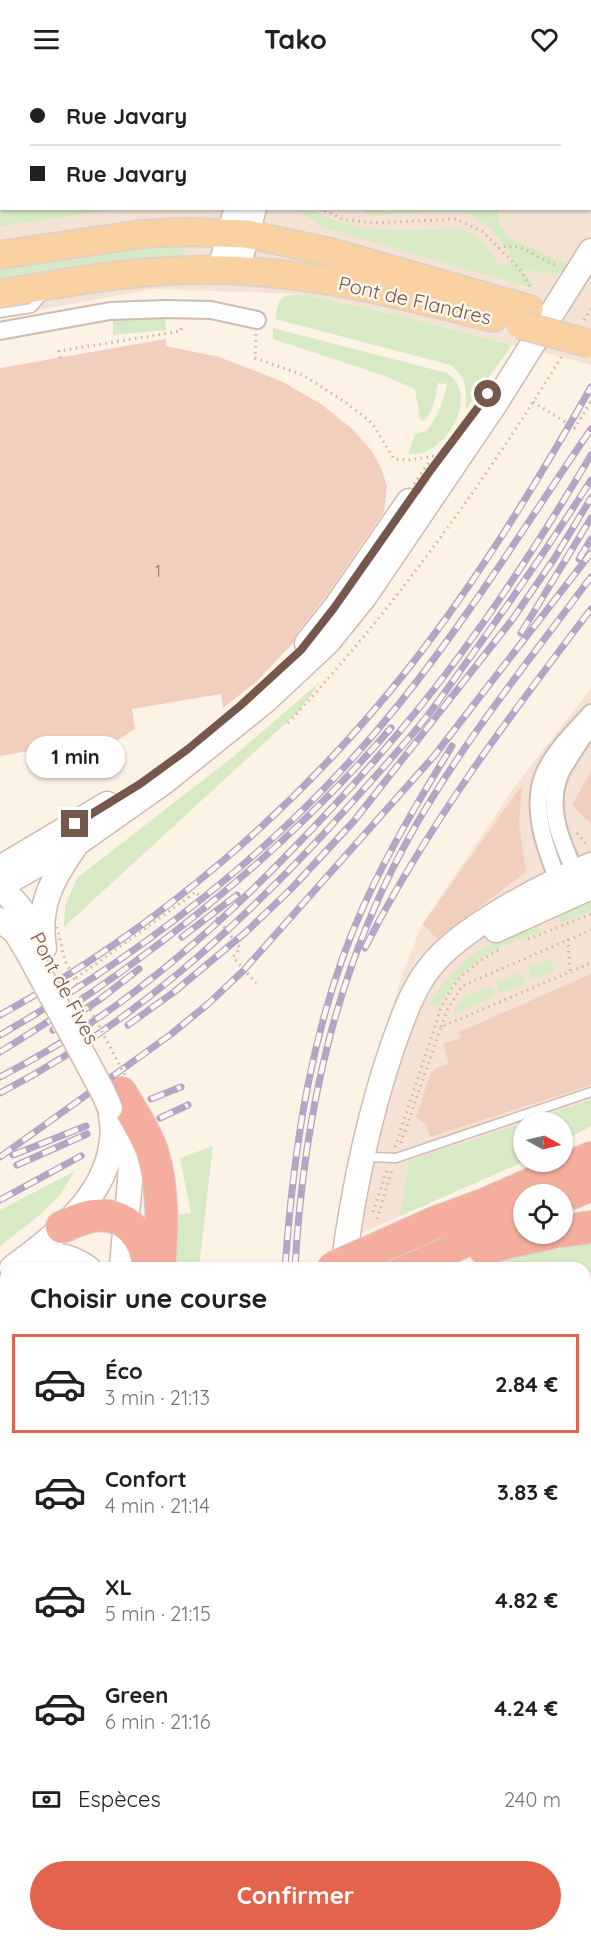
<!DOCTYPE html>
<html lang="fr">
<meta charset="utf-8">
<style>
:root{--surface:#fff;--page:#f6f6f6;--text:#202124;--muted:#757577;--line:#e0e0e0;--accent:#e4634d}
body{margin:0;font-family:Quicksand,sans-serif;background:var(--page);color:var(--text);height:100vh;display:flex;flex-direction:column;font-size:22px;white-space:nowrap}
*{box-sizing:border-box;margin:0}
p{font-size:20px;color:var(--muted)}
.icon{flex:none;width:33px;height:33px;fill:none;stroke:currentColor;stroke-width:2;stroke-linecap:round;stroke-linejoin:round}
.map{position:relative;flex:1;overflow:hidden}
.side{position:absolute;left:0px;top:1184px;width:591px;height:680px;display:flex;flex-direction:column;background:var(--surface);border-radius:18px 18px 0 0;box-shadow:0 2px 4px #0004}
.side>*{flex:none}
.guide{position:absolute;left:0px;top:0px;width:591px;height:132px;box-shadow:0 2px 4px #0004;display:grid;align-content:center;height:132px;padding:0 30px;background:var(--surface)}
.needle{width:39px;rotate:98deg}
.fabs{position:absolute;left:513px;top:1034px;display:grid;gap:12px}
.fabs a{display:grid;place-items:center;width:60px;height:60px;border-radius:50%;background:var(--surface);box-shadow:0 2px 4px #0004;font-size:30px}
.end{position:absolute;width:27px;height:27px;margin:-14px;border:8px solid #76574b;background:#fff;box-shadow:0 0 0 3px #fff}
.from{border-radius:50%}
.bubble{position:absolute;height:42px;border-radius:21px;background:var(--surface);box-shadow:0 2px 4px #0004;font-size:20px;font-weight:800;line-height:42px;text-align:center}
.guide b{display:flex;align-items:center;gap:21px;height:57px;font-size:22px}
.guide b+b{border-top:2px solid var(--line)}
.guide i{width:15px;height:15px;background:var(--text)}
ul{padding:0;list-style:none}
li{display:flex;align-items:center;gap:18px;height:99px;margin:0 12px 9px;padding:0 18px;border:3px solid transparent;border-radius:0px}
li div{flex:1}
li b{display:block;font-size:22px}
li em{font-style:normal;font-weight:800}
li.on{border-color:var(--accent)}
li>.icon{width:54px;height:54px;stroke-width:1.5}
h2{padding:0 30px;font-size:27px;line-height:72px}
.pay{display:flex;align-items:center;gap:15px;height:66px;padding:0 30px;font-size:22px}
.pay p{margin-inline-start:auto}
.action{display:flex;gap:12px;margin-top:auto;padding:12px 30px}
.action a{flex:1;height:69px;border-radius:36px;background:var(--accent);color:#fff;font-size:24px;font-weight:800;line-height:69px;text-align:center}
header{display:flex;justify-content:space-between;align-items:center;height:78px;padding:0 30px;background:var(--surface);font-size:27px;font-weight:800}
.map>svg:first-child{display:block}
</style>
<header><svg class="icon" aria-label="menu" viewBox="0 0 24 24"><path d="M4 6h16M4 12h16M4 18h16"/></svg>Tako<svg class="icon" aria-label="heart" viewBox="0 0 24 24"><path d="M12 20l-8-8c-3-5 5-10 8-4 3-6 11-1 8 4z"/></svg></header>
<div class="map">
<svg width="591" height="1862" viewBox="0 0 591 1862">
<rect width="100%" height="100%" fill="#fcf2e6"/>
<g fill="#f4e3d5" fill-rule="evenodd">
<path d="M 0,0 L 591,0 L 591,287 L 398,237 L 298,216 L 153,211 L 0,239 ZM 2,2 L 590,2 L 590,130 L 2,130 Z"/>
<polygon points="591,610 591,1048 563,1063 562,1044 524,1044 525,1083 334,1167 347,1083 361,1026 403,895 422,846 516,707"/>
<polygon points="591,1162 591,1862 474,1862 472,1857 585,1857 585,1190 469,1190"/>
<polygon points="0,1516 6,1519 6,1857 239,1857 241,1862 0,1862"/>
</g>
<g fill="#d7eac5">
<polygon points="0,108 2,130 119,131 0,148"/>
<path d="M 401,130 L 498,131 L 499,145 L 509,159 L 568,187 L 563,196 L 523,192 L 535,211 L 321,149 L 299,131 L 312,131 L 324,139 L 360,150 L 400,152 L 461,151 L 472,156 L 482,164 L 500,187 L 513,184 C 503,161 484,140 459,133 L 369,137 L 364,134 L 364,131 L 384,131 L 385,133 Z"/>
<polygon points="188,162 182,184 0,208 0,185"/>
<path d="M 298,216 L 398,237 L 512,267 L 466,331 C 466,308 468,303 451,287 L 275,241 C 279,223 278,217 298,216 Z"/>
<polygon points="165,239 166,252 113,257 113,240"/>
<path d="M 273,250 L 447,295 C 451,298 455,301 457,305 C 470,329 449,363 427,373 C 422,376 414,376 408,376 L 415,356 L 427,353 C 437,339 444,324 447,306 L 438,305 C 435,317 434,334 424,343 L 420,342 L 415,311 L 382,297 L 273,261 Z"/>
<polygon points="320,604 300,632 64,849 65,828 77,800 234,678"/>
<polygon points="591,820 591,833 561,845 556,835"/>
<path d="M 537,845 L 540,854 C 491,871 466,882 438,929 L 430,926 C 459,877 486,866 537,845 Z"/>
<polygon points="551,881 553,893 533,901 528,890"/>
<polygon points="521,894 525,905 501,915 496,905"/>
<polygon points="492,907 494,918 455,936 454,932 463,920"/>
<polygon points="591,1022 591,1048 563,1063 562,1044 525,1044"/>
<polygon points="523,1045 525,1083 400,1138 409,1083"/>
<polygon points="213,1068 199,1189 169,1190 171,1137 191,1135 180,1080"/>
<polygon points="75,1093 60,1117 40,1137 0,1168 0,1132"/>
<polygon points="591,1162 591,1193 585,1194 585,1190 469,1190 541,1168"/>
<polygon points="0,1321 6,1327 6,1392 0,1386"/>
<polygon points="590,1686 591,1687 591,1745 585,1742 585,1697"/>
<polygon points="0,1709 6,1710 6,1764 0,1762"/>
</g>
<g fill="#f1cebe">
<polygon points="166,261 166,268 219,279 281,303 321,326 351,350 372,373 381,390 387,408 384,434 324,521 296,556 293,565 256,604 223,630 221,616 132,631 135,651 95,677 93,662 0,678 0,290"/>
<polygon points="591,693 591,746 572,727"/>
<polygon points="522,707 519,746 526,794 437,861 423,846"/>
<polygon points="591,896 591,1007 430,1059 427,1048 416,1039 430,996 436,990 449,986 443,966 461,960 459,954"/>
</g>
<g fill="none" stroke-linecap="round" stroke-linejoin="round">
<g stroke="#d0bbaf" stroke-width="11">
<g id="lane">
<polyline points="0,235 32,230 44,216"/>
<polyline points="372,1079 396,1080 591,1014"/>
<polyline points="585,1278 591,1277"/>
<polyline points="0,1568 6,1571"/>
<polyline points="0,1684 6,1684"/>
</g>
</g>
<g stroke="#d0bbaf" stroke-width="20">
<g id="street">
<polyline points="0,253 110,233 165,231 211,232 257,242"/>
<path d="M 579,803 C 564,768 544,732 561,694 C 569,679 580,664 589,650"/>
<path d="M 562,812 C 548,778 528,730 545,694 C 555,672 575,653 591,635"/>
<polyline points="585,1594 591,1581"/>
<polyline points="585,1670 591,1673"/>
<polyline points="0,1773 6,1775"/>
<polyline points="240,1857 243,1862"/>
<polyline points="147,1862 148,1857"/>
</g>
</g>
<g stroke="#d3baad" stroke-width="27">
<g id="secondary">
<polyline points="544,0 545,2"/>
<polyline points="273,2 273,0"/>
<polyline points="290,2 291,0"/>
<polyline points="590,46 591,49"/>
<polyline points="220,191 234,139"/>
<polyline points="237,193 254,130"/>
<polyline points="307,565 335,530 409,423"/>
<polyline points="0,790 107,726"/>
<polyline points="0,808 79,764 164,704 265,623 328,564 365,518 495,326 591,173"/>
<path d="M 0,811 C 20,824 30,845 41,866"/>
<polyline points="0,842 15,853 29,876"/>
<polyline points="496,852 591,809"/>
<path d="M 44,870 C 37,829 51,803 74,770"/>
<path d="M 26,1181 C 49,1174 68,1176 88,1190"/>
<path d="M 12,1190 C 55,1159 107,1118 112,1062 C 114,1051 111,1040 110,1030"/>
<path d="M 122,1190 C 125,1136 137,1087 127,1034"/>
<path d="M 343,1190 C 353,1113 368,1040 393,967 C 404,937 414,906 436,882 C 470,845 544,807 591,787"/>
<polyline points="585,1422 591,1420"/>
<polyline points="467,1857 469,1862"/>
<polyline points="559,1857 560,1862"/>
<polyline points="18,1862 18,1857"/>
<polyline points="367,1862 373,1857"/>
</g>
</g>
<g stroke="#d9d0cd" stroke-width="30">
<g id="primary">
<polyline points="0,177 141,156 185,154 247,156 334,175 529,231"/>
<path d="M 0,216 C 73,203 147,190 221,192 C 314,194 403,217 493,240"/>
</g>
</g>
<g stroke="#d9d0cd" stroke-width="34">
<g id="highway">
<path d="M 121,1015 C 132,1034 145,1053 152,1073 C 164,1110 162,1152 159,1190"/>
<polyline points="562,1119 591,1107"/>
<polyline points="434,1145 483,1127 591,1080"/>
<path d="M 62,1149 C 72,1145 83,1139 94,1138 C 126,1133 147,1160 148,1190"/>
<polyline points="562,1153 591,1149"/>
<polyline points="485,1171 512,1163 551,1155"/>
<polyline points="404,1190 524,1137"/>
<polyline points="0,1258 6,1258"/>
<polyline points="0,1302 6,1308"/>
<polyline points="0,1403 6,1408"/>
<polyline points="0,1441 6,1443"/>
<polyline points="293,1857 295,1862"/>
<polyline points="324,1857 326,1862"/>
</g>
</g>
<g stroke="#d6b1a1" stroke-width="3" stroke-dasharray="1.5 4.5" stroke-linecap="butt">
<polyline points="572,0 573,2"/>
<polyline points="590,22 591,24"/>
<polyline points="319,130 343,141 374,145 455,141 482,153 499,170"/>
<path d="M 530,208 L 521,193 L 499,170 C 525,162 534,182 558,187"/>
<polyline points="584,242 591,231"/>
<polyline points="256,256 255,280 303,297 345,324 372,345 394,381 409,382 434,378"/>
<polyline points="60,280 59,273 181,253 182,247"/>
<polyline points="533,324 575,350 591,323"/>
<polyline points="414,406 429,384"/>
<path d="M 288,645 C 392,533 482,408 562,278"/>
<polyline points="577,755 588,768"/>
<polyline points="528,861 591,836"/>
<polyline points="568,861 570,895"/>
<polyline points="76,900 196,814 235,863 240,870 233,879 256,905"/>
<polyline points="441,949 448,931 462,908 591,852"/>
<polyline points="401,1065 441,949 591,885"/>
<polyline points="395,1069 441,930 453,908 464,896 481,882 499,872"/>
<polyline points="373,1134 387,1092"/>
<polyline points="377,1141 392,1092"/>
</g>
<use href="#lane" stroke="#fff" stroke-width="8"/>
<use href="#street" stroke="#fff" stroke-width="16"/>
<use href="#secondary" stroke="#fff" stroke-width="24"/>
<use href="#primary" stroke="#fad1a0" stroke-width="27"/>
<use href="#highway" stroke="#f5ae9e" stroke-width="32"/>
<g stroke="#b4a4c6" stroke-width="7">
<g id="rail">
<polyline points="579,481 591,461"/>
<polyline points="521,555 591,440"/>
<polyline points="182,859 237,817"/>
<path d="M 365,870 C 426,749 509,639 591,531"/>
<path d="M 0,937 C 158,850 300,729 411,587 C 479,500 537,405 591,309"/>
<polyline points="128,947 174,914 246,854 292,810 354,743 512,542 554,481 591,420"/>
<polyline points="53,952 99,922 139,891"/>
<path d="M 0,957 C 150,871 290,762 399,626 C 469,539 528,443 591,351"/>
<path d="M 0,974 C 145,885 280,779 391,650"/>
<path d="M 0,999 C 106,945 199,867 282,782 C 343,720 402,655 454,585 C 504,518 549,448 591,377"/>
<path d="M 0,1015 C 128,949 233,854 330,749 C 360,715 391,682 420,647 C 438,625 454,601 471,578 C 513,520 553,462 591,402"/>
<polyline points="151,1021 181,1009"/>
<polyline points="160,1040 188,1027"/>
<polyline points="13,1077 86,1048"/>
<polyline points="0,1079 170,957 208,926 244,892 434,678 591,475"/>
<polyline points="17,1087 87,1056"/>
<polyline points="0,1122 81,1078"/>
<path d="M 285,1190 C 294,1065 312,942 364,827 C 389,772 420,720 452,668"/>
<path d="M 295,1190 C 304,1032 337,885 416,747 C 466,660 531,580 591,499"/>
<polyline points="0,1495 6,1498"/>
<polyline points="0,1506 6,1509"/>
<polyline points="378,1857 381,1862"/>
<polyline points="389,1857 393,1862"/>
<polyline points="420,1857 422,1862"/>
<polyline points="436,1857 439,1862"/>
</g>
</g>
<use href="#rail" stroke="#fff6ed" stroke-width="4.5" stroke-dasharray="14" stroke-linecap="butt"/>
<g stroke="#d3baad" stroke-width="27" stroke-linecap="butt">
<polyline id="secondary-bridge" points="29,876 103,1014 110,1030"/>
</g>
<g stroke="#d9d0cd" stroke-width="30" stroke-linecap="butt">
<polyline id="primary-bridge" points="520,247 591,266"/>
</g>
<g stroke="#d9d0cd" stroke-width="34" stroke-linecap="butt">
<polyline id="highway-bridge" points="333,1190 434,1145"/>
</g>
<polyline stroke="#d6b1a1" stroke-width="3" stroke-dasharray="1.5 4.5" stroke-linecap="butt" points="57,849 65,883 132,1011"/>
<use href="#secondary-bridge" stroke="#fff" stroke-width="24"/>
<use href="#primary-bridge" stroke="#fad1a0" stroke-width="27"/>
<use href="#highway-bridge" stroke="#f5ae9e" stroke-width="32"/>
</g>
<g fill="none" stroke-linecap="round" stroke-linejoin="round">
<polyline stroke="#76574b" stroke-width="8" points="75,746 140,706 188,671 241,627 301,572 334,530 430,393 488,316"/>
</g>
<g text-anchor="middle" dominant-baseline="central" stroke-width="5" stroke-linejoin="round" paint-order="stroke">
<g font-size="16" fill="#957568">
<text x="158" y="493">1</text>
</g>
<g font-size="20" fill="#76574b" stroke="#fff6ed">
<text transform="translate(415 222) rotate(13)">Pont de Flandres</text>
<text transform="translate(65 910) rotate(62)">Pont de Fives</text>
</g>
</g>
</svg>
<div class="fabs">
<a><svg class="needle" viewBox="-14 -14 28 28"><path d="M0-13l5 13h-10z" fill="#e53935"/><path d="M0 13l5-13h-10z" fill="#757577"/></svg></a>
<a><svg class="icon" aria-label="locate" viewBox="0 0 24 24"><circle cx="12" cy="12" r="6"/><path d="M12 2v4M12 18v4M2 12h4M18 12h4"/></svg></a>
</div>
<i class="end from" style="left:488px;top:316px"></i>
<i class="end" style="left:75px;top:746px"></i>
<div class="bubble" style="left:26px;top:658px;width:99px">1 min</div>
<div class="guide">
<b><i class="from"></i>Rue Javary</b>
<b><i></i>Rue Javary</b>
</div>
<section class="side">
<h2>Choisir une course</h2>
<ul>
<li class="on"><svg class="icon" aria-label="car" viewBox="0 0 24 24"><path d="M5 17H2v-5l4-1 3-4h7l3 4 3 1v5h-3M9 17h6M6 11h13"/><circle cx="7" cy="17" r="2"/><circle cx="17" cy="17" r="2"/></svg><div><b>Éco</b><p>3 min · 21:13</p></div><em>2.84 €</em></li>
<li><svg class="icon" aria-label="car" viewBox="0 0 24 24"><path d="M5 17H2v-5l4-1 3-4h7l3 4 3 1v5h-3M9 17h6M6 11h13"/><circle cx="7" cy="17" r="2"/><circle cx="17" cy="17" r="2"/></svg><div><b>Confort</b><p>4 min · 21:14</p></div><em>3.83 €</em></li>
<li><svg class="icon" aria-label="car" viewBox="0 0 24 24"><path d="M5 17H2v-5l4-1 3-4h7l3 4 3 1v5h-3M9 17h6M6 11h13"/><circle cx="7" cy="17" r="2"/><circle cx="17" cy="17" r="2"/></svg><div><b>XL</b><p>5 min · 21:15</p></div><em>4.82 €</em></li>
<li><svg class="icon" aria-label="car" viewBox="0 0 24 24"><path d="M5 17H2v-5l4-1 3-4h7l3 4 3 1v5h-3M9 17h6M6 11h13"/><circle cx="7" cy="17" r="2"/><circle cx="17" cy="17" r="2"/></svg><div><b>Green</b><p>6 min · 21:16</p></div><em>4.24 €</em></li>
</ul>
<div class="pay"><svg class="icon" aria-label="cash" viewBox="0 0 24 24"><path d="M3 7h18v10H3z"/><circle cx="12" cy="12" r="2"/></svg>Espèces<p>240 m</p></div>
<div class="action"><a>Confirmer</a></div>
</section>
</div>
